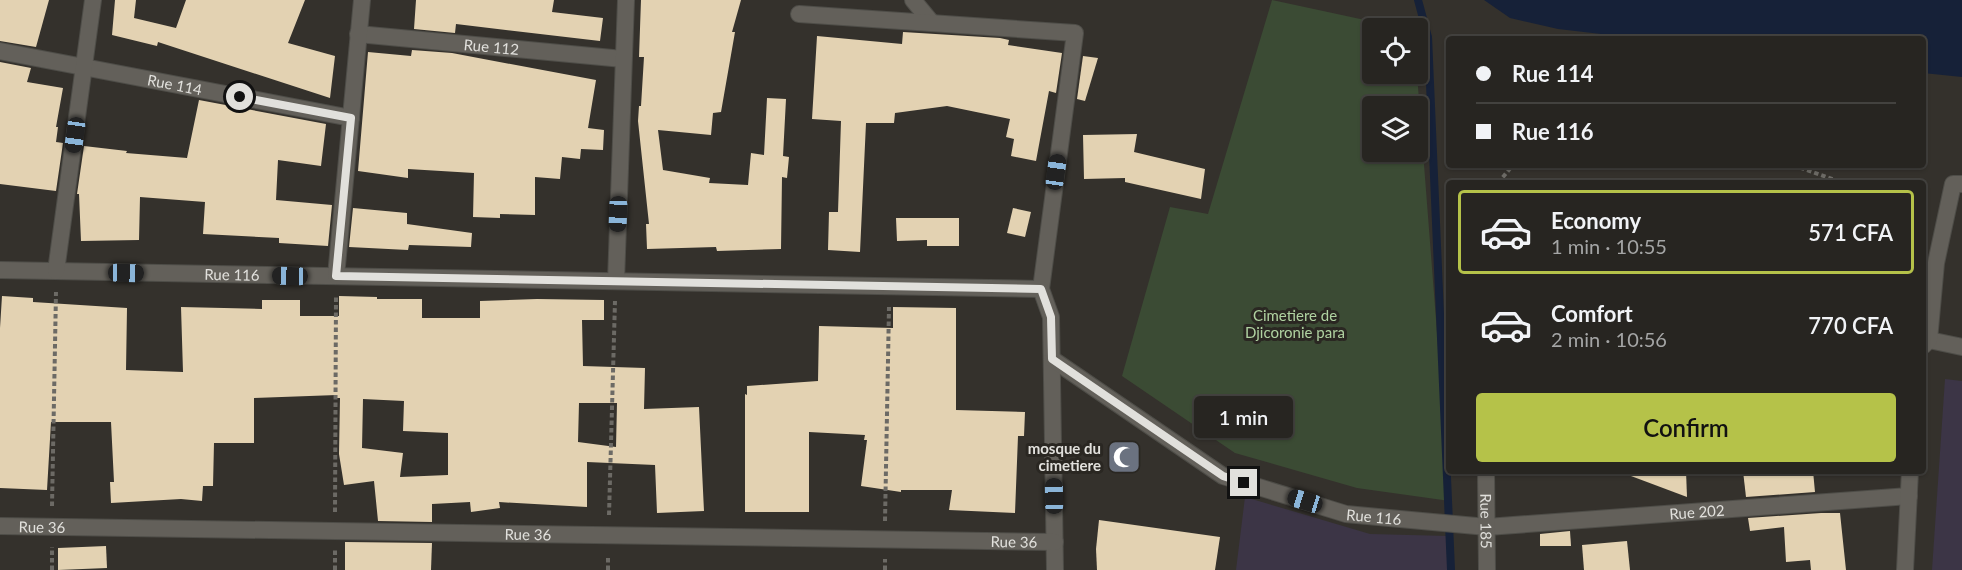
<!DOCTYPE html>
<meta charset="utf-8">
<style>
:root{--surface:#272521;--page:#2f2d2a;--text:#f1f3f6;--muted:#a4a5a5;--line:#43423f;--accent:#b5c249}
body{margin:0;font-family:Lato,sans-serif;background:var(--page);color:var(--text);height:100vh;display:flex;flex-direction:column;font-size:22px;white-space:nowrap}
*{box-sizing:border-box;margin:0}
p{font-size:20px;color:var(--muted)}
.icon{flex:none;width:33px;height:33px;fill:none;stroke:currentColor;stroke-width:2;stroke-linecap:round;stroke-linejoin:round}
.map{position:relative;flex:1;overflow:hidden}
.sheet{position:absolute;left:1446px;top:180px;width:480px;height:294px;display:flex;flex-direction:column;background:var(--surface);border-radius:6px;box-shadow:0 2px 4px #0004,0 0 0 2px var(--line)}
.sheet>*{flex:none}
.banner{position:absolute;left:1446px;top:36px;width:480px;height:132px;border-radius:6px;box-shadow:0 2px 4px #0004,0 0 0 2px var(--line);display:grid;align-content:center;height:132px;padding:0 30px;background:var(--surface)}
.controls{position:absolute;left:1362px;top:18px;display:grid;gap:12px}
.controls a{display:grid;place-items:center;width:66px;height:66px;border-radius:6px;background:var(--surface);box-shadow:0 2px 4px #0004,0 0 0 2px var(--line);font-size:30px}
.end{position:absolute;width:27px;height:27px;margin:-14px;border:8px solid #e1e0dc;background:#111;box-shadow:0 0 0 3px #111}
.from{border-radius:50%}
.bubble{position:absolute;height:42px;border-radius:6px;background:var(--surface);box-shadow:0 2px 4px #0004,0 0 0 2px var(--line);font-size:20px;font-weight:600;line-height:42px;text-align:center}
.car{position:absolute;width:18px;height:36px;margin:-18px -9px;border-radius:8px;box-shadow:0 0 4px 2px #0007;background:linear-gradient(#222 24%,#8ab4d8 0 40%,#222 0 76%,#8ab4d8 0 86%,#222 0)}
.banner b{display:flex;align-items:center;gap:21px;height:57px;font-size:22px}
.banner b+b{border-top:2px solid var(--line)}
.banner i{width:15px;height:15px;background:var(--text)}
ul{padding:10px 0 0;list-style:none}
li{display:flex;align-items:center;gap:18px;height:84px;margin:0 12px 9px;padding:0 18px;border:3px solid transparent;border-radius:6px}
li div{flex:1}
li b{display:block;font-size:22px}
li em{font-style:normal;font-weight:600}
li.on{border-color:var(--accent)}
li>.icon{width:54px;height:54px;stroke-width:1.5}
.action{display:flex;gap:12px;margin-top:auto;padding:12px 30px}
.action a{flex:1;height:69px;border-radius:6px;background:var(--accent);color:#111;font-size:24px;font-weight:600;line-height:69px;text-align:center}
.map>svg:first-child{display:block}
</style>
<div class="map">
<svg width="1962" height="570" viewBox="0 0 1962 570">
<rect width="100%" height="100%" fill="#34312c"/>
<g fill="#3c3546">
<polygon points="1945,379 1962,381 1962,570 1932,570"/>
<polygon points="1245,497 1370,534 1448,536 1449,570 1236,570"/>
</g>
<path fill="#3b4b34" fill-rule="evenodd" d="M 1272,0 L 1402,28 L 1372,28 L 1372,74 L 1417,74 L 1450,501 L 1357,488 L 1235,453 L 1122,376 L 1170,207 L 1208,214 ZM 1372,106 L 1418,106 L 1418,152 L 1372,152 Z"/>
<polygon fill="#162138" points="1484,0 1962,0 1962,77 1923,73 1923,39 1644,39 1558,29 1510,18"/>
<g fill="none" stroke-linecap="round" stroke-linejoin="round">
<polyline stroke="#162138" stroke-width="8" points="1418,0 1428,37 1451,570"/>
</g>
<g fill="#e3d2b2" fill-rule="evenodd">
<polygon points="0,0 49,0 36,47 0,41"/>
<polygon points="115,0 136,0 134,18 176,28 186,0 305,0 288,43 335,56 330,98 158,42 157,46 112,35"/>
<polygon points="416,0 554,0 552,12 603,18 600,41 456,24 455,33 414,29"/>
<polygon points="641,0 741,0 732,32 735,32 721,112 713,113 711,135 658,130 663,170 710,178 709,183 748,185 751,153 764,155 767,98 786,99 783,156 789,157 787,178 782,177 781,249 717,251 716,247 647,249 646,224 649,224 638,121 639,106 641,106 644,57 639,57"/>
<polygon points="903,32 1000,38 1009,40 1008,45 1062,53 1056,93 1049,91 1036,161 1011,156 1014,139 1006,137 1010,119 947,106 895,113 894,123 866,123 860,252 828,250 829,212 838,212 841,121 812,119 817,36 902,44"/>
<polygon points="412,50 452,53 596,80 588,128 604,130 603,150 581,149 580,159 562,157 560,179 535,177 535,215 500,214 500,218 473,217 474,173 408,169 408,178 358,171 368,52 411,56"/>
<polygon points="1083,56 1098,58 1085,101 1077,99"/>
<polygon points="0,62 31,68 27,82 63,88 56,127 58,127 56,142 63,143 56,191 0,184"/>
<polygon points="199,100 326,124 321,166 278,160 276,200 332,205 328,246 279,243 279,238 203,234 205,202 140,197 139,240 81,241 79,194 77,194 84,146 127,151 126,153 187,158"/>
<polygon points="1137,134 1134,152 1205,169 1201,199 1125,182 1125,178 1084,179 1083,135"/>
<polygon points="353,208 407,213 407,224 472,233 471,247 409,245 408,250 349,247"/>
<polygon points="1013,208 1031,212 1025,237 1007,233"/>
<polygon points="896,218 959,218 959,246 927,246 927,240 897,241"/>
<path d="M 2,296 L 33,298 L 33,302 L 127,308 L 126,370 L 183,372 L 181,307 L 262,309 L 262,300 L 300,300 L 300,316 L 339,316 L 339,296 L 377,297 L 377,299 L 422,299 L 422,318 L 480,318 L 480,301 L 537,299 L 604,300 L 604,320 L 582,320 L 583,366 L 645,368 L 644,409 L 699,407 L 704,511 L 657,513 L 655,465 L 587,462 L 587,507 L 499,502 L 500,508 L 471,512 L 470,502 L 432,504 L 432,522 L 378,521 L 374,481 L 344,485 L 339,454 L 340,398 L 337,398 L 337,395 L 254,398 L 254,443 L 214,443 L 213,486 L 203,486 L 202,501 L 181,499 L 111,503 L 110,482 L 114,482 L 111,422 L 51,422 L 47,490 L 0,488 L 0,328 ZM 363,399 L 404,401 L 403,431 L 448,433 L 448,475 L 400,477 L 403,453 L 362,448 ZM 579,403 L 617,403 L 616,447 L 578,442 Z"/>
<polygon points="893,307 956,308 956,410 1025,412 1024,436 1018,436 1015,513 949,510 952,490 901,490 901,492 861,486 867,440 864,440 865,435 809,432 809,512 745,512 745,394 747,395 747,386 818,381 819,326 893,328"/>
<polygon points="1624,471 1686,471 1687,497 1623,473"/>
<polygon points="1743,471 1813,471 1815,492 1746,497"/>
<polygon points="1821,513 1840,513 1846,570 1811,570 1810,560 1786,562 1784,527 1750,531 1748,518"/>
<polygon points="1099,520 1220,537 1215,570 1097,570 1096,549"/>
<polygon points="1570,531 1571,546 1540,546 1540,534"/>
<polygon points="1627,541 1630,570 1584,570 1582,545"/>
<polygon points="345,542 432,543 431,570 345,570"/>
<polygon points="106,546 107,568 58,570 58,548"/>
</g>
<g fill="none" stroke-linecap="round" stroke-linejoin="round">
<g stroke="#4e4d48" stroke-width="18">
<g id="minor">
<polyline points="913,0 932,23"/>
<polyline points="799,14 1075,33 1041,289 1051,317 1055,570"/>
<path id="s1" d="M 358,34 L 623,59"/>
<path id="s2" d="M 0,51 L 351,118"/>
<path id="s3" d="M 0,270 L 1041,289"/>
<polyline points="56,271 93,0"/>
<polyline points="336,276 362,0"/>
<polyline points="616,281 626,0"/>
<polyline points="1929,340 1962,347"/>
<polyline points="1923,346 1929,340 1936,263 1953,184 1962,184"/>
<path id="s4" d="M 1052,359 L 1223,476 L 1346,514 L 1487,527 L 1909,496"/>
<path id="s5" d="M 1486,471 L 1487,570"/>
<path id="s6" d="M 0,526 L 1055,542"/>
<polyline points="1905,570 1910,471"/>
</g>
</g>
<g stroke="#6c6a65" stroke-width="4" stroke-dasharray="4.5 3" stroke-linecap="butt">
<polyline points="1793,165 1843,183"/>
<polyline points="1498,183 1513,165"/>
<polyline points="52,506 56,292"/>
<polyline points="335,512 336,295"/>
<polyline points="609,515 615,301"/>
<polyline points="885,521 889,307"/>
<polyline points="52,570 52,547"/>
<polyline points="335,570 335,550"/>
<polyline points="608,570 608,556"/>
<polyline points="885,570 885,559"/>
</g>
<use href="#minor" stroke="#63605a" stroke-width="16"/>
</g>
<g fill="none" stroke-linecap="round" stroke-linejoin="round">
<polyline stroke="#e1e0dc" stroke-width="8" points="240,97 351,118 336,276 1041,289 1051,317 1052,359 1223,476 1244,483"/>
</g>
<defs>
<g id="mosque-square" transform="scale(1.725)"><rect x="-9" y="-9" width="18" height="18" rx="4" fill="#6b7280" stroke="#2a2722"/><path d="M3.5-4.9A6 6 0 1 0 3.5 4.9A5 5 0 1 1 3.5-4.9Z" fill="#fff"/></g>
</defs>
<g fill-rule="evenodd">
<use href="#mosque-square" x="1124" y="457"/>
</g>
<g text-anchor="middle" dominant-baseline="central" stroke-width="6" stroke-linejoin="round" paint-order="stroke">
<g font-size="15" fill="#e1e0dc" stroke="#2a2722">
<text stroke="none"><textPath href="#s1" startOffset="134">Rue 112</textPath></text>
<text stroke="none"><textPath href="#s2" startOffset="178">Rue 114</textPath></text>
<text stroke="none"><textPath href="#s3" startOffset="232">Rue 116</textPath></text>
<text stroke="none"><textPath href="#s4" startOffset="688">Rue 202</textPath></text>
<text stroke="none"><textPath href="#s4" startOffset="364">Rue 116</textPath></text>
<text stroke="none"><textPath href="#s5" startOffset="50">Rue 185</textPath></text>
<text stroke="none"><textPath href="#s6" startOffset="42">Rue 36</textPath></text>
<text stroke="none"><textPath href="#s6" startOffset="528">Rue 36</textPath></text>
<text stroke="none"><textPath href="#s6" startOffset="1014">Rue 36</textPath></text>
</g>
<g font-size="15" fill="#b0d2a1" stroke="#2a2722">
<text x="1295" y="315">Cimetiere de<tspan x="1295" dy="17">Djicoronie para</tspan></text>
</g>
<g font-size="15" font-weight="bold" fill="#e1e0dc" stroke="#2a2722" text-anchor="end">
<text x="1101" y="448">mosque du<tspan x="1101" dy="17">cimetiere</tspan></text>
</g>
</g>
</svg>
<div class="controls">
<a><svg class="icon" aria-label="locate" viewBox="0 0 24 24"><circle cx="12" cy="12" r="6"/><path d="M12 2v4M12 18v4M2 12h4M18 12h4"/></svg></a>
<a><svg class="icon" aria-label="layers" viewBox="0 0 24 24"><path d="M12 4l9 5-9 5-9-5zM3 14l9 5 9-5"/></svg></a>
</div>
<i class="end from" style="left:240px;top:97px"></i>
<i class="end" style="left:1244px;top:483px"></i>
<div class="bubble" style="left:1194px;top:396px;width:99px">1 min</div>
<i class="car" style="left:75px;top:135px;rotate:188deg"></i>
<i class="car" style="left:1056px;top:172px;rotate:8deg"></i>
<i class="car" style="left:618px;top:214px;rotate:182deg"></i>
<i class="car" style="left:126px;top:273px;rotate:91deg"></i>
<i class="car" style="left:290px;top:276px;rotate:271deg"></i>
<i class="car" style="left:1054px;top:496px;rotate:359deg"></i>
<i class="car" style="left:1305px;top:501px;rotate:287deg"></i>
<div class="banner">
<b><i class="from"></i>Rue 114</b>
<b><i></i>Rue 116</b>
</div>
<section class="sheet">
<ul>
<li class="on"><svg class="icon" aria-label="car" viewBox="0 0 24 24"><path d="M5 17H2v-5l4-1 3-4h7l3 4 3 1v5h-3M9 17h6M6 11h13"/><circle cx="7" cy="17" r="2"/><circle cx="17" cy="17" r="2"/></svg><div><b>Economy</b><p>1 min · 10:55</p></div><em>571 CFA</em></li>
<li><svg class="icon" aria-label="car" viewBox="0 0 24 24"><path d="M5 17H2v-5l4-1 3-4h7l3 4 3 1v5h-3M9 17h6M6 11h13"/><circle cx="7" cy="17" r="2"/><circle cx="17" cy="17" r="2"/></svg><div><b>Comfort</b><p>2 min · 10:56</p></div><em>770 CFA</em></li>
</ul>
<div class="action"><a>Confirm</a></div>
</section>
</div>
